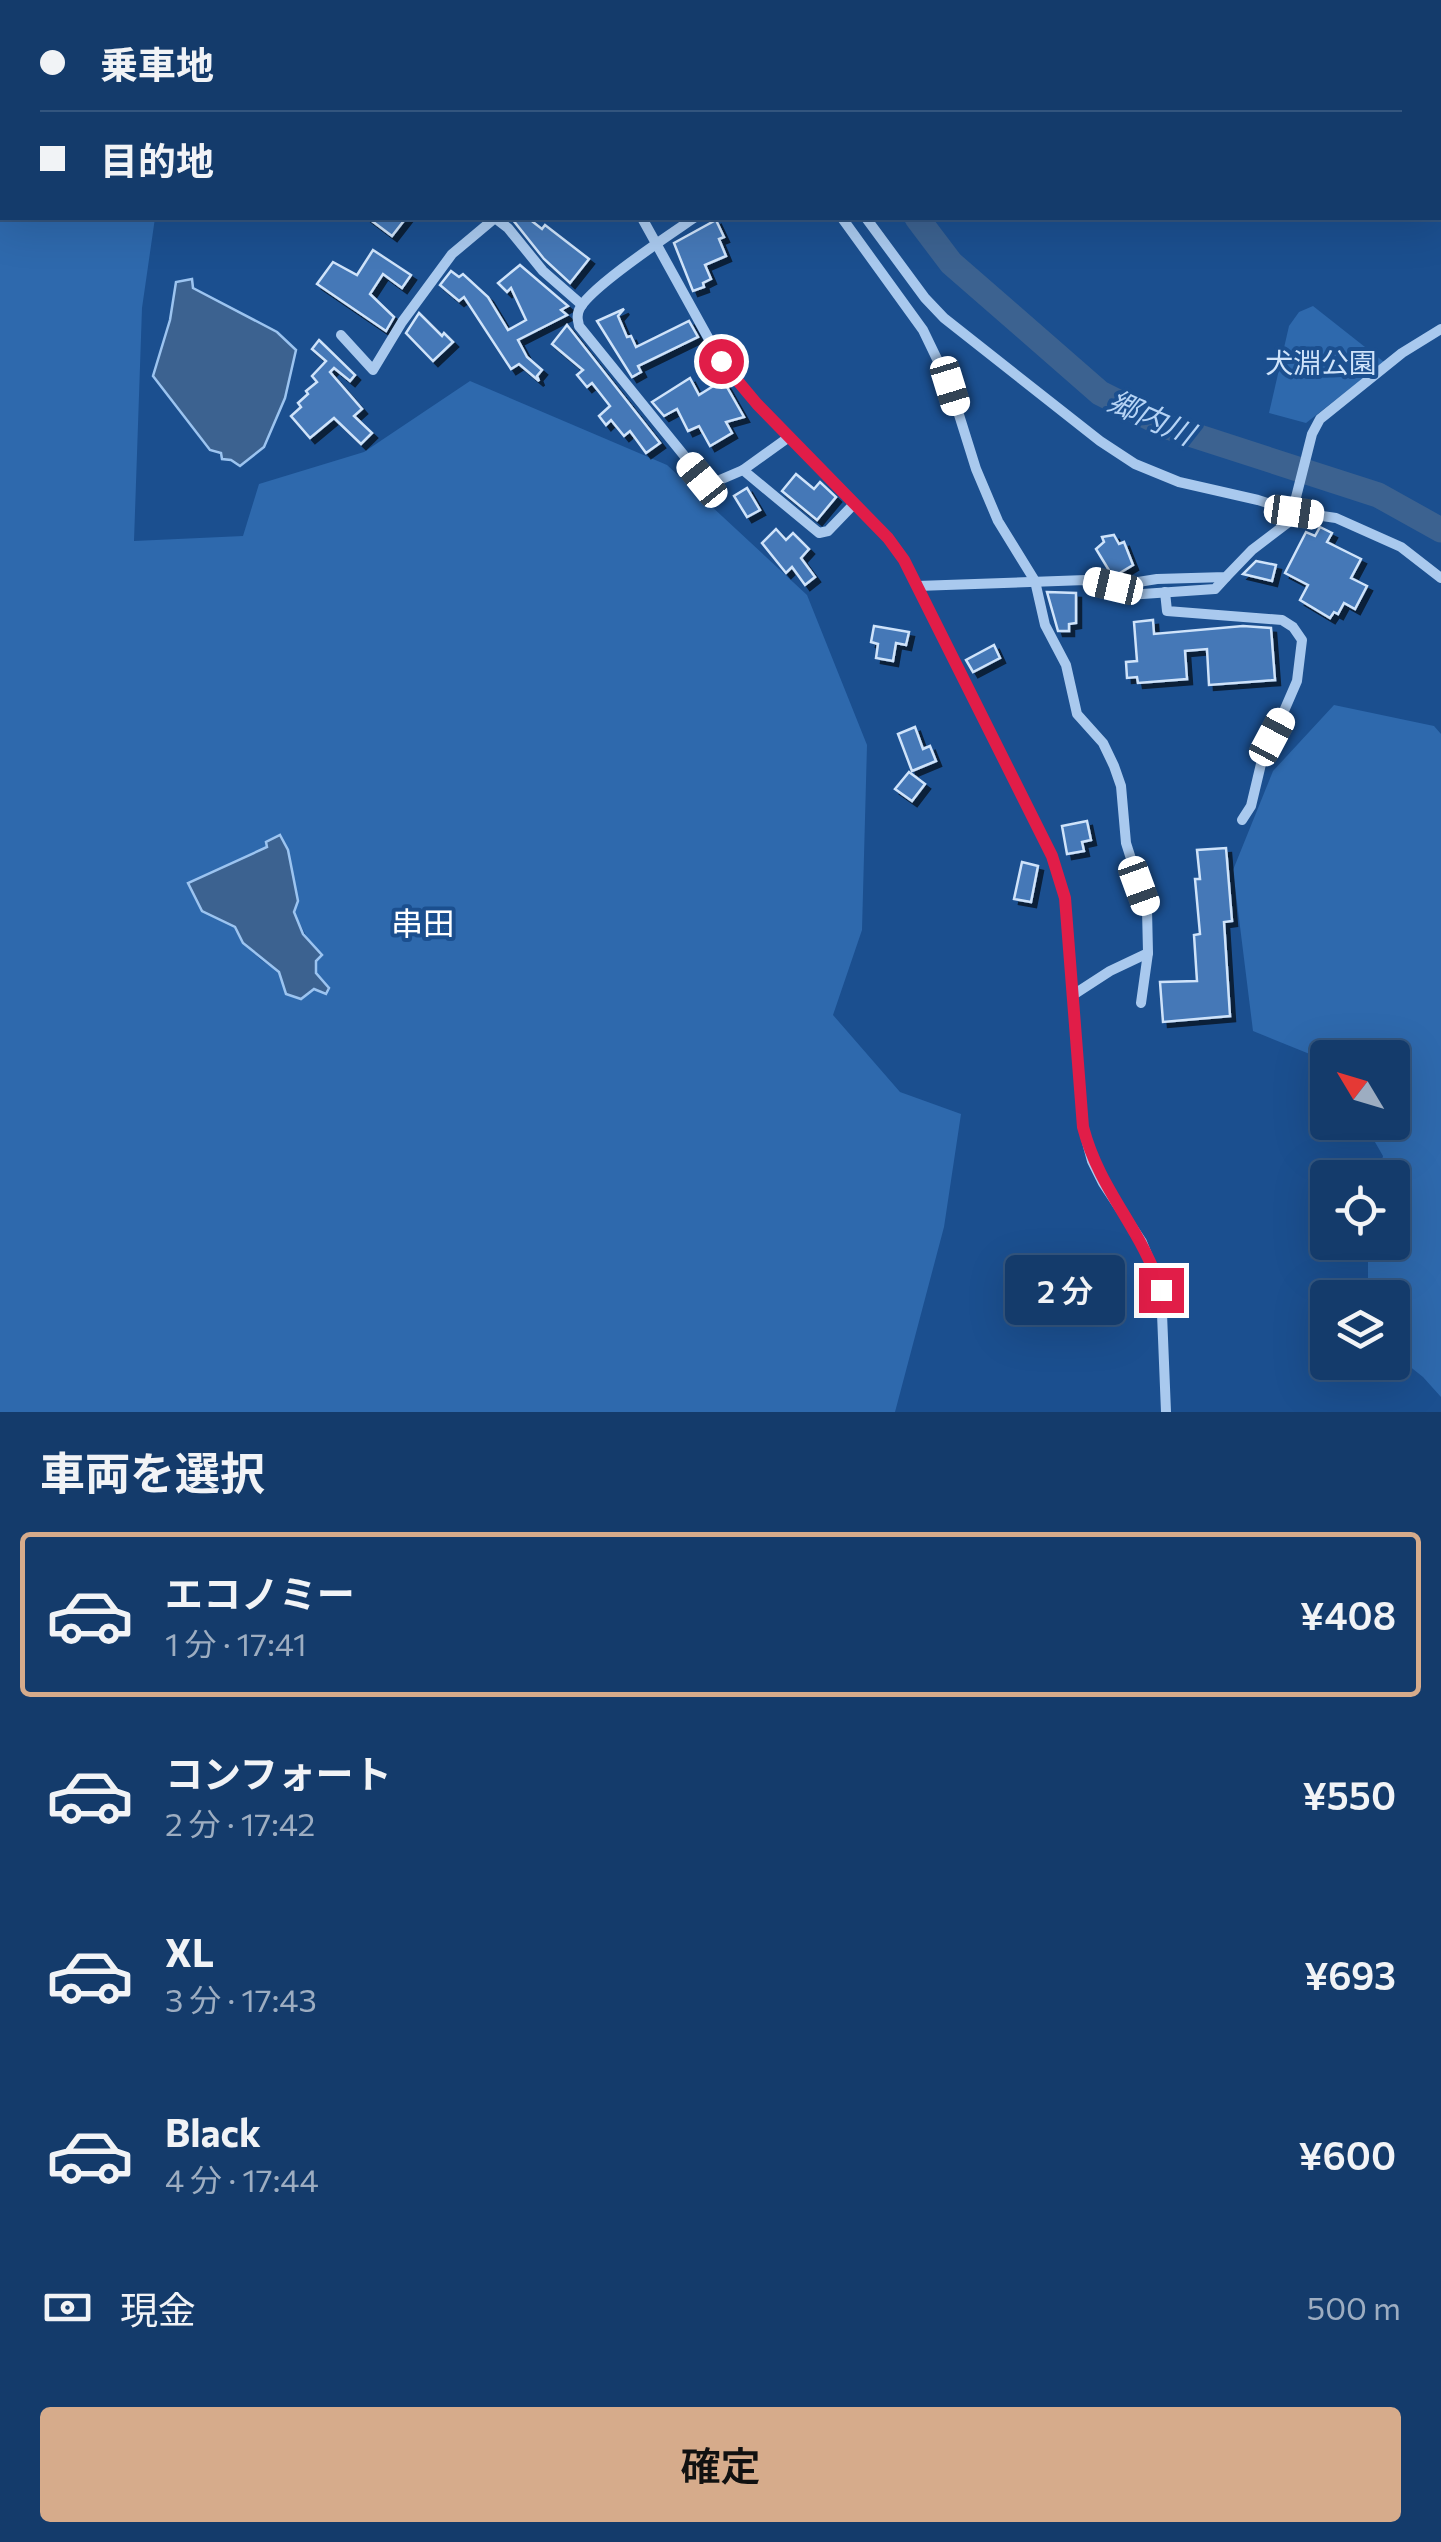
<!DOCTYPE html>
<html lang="ja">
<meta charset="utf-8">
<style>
:root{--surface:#143b6b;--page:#214673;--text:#f1f3f6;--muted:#9dadc1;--line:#33557e;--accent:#d6ab8b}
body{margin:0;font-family:Commissioner,"Noto Sans JP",sans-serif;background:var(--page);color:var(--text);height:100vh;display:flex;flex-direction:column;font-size:38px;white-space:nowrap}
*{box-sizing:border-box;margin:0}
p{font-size:32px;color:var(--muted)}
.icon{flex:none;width:55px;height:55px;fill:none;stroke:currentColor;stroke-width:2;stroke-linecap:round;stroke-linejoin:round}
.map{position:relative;height:1412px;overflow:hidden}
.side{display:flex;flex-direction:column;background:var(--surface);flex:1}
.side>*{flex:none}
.hud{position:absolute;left:0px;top:0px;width:1442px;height:220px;box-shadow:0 10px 40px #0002,0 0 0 2px var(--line);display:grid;align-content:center;height:220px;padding:0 40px;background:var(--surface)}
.needle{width:65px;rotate:308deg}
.controls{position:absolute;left:1310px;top:1040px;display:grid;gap:20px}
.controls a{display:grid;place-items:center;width:100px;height:100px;border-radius:10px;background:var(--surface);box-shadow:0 10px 40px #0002,0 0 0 2px var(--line);font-size:50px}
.end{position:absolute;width:45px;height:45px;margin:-22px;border:12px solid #e11d48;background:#fff;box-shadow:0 0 0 5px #fff}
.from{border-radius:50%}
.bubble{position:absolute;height:70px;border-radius:10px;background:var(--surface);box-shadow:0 10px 40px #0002,0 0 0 2px var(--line);font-size:32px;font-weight:600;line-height:70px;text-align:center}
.car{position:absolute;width:30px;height:60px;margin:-30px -15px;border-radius:12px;box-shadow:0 0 8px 2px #0007;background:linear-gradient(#fff 24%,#345 0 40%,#fff 0 76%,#345 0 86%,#fff 0)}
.hud b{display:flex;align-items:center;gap:35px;height:95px;font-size:38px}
.hud b+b{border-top:2px solid var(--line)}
.hud i{width:25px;height:25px;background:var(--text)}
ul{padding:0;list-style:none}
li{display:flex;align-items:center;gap:30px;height:165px;margin:0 20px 15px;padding:0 20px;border:5px solid transparent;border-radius:10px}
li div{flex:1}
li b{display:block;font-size:38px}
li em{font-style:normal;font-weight:600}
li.active{border-color:var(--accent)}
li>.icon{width:90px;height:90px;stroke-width:1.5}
h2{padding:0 40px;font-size:45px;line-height:120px}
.pay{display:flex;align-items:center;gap:25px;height:110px;padding:0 40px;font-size:38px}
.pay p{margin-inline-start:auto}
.cta{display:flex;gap:20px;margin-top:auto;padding:20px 40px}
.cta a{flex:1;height:115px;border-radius:10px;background:var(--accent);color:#111;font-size:40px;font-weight:600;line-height:115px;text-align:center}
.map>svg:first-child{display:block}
</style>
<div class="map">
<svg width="1441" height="1412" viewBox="0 0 1441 1412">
<defs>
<filter id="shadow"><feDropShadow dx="5" dy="5" stdDeviation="0" flood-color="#0009"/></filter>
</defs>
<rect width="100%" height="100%" fill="#1b4f8f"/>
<g fill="#2e69ad" fill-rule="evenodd">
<path d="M 0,0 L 104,2 L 2,2 L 2,218 L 155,218 L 142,308 L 134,541 L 243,536 L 259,484 L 364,452 L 470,381 L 667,465 L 807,595 L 867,745 L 862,930 L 833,1015 L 900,1092 L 961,1114 L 944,1227 L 895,1412 L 0,1412 ZM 268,846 L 288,850 L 298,900 L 294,912 L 312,947 L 316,973 L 329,988 L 326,994 L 314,989 L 306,993 L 285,984 L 279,972 L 261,960 L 244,944 L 235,927 L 219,919 L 189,884 Z"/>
<polygon points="1313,306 1384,362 1306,423 1269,413 1289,326 1299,312"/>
<polygon points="1334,705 1434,726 1441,734 1441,1397 1423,1377 1393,1353 1392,1298 1368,1297 1368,1243 1392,1242 1392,1178 1378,1177 1383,1156 1364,1123 1392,1122 1392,1058 1328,1058 1327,1061 1253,1031 1233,870 1273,771"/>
</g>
<g fill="#3c6290" stroke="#9cc4f0" stroke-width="2.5">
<polygon points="192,279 193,288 277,332 296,350 285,398 264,447 240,466 231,460 222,459 221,453 210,450 153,376 170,320 176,282"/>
<polygon points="280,835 288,850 298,901 294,912 303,934 322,955 316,961 316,973 329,988 326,994 314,989 301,999 286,994 279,972 243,943 235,927 202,911 188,883 267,847 266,842"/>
</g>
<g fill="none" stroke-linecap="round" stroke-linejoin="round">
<g stroke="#3c6290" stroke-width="25">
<polyline points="853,0 854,2"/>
<polyline points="917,218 951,263 1100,393 1168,427 1378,495 1441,530"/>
</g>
</g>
<g fill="#4478b7" stroke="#cfe3fa" stroke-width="2.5" filter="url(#shadow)">
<polygon points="368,218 406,218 392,236"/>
<polygon points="515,218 528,218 542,229 545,225 589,259 570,283 544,259 513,220"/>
<polygon points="716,220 724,237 719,239 726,256 705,265 711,279 703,283 704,287 693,291 674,243"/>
<polygon points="373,250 411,275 402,288 383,274 370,294 394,317 386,331 317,284 333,262 357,275"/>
<polygon points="520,265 568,306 561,310 567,315 518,340 527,357 542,370 537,376 539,381 519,364 511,369 464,297 459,301 440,285 451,271 459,277 463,274 488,297 508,330 526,320 511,288 507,292 498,283"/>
<polygon points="624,309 618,316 627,337 631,336 636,347 689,321 698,337 638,366 641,372 632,377 597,321"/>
<polygon points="419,313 442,336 444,333 453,342 433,361 406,333"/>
<polygon points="567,325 660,443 646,453 630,431 624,436 611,420 606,425 599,416 610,406 592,383 587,387 577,375 583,370 552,344"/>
<polygon points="319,340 355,375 350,381 334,368 330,372 362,409 354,416 372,433 361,444 334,418 310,438 291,416 301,407 298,403 308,394 306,391 317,382 312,376 326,361 312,349"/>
<polygon points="690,378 699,395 723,380 744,417 726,422 732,433 710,446 699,426 688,431 677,409 664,416 652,402"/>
<polygon points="796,474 814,489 820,482 836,497 817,520 782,491"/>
<polygon points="747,488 760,510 747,517 734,496"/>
<polygon points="1320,527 1332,533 1327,542 1361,559 1351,578 1367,586 1355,609 1344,603 1338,614 1334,612 1330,618 1300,600 1308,585 1285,573 1306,532 1315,536"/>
<polygon points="776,529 786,540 793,533 809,549 801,558 815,577 805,585 792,567 786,573 762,543"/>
<polygon points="1114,535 1119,544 1124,542 1133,565 1113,577 1096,549 1104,542 1102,537"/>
<polygon points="1256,561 1276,565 1272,581 1243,574"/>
<polygon points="1047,592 1076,593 1076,623 1069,624 1069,631 1058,631"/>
<polygon points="1153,620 1154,634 1243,626 1271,628 1275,680 1209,685 1207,649 1185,651 1187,679 1138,683 1137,677 1127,678 1126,662 1137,661 1134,622"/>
<polygon points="874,626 909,632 906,645 896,643 893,661 876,658 878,644 871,642"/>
<polygon points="994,645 1000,658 973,672 966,660"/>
<polygon points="915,727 923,749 930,746 936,761 912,771 898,734"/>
<polygon points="909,772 925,784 912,801 895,789"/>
<polygon points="1087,821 1091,840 1082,842 1084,851 1067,854 1062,826"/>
<polygon points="1226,848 1232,921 1224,922 1230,1016 1163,1022 1160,982 1197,981 1194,935 1200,934 1195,879 1200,879 1197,850"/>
<polygon points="1022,862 1038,866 1031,902 1014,899"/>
</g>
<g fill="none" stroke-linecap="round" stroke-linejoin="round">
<g stroke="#a9c9ee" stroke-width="10">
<polyline points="472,0 474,2"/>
<polyline points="812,0 813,2"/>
<polyline points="450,2 450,0"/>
<polyline points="757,2 774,0"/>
<polyline points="1440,79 1441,79"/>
<polyline points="642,218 721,361 757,404 888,538 904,560 1052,856 1065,898 1083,1127 1092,1161 1103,1183 1142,1242 1161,1289 1166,1412"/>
<path d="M 694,218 C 671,234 588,288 579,310 C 576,317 578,319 579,326 L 708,485 L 743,470 L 819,533 L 828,531 L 854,504"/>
<polyline points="842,218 923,330 950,386 976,469 998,521 1035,581 1045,625 1066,665 1077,714 1103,743 1114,766 1121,786 1126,843 1147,909 1148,953 1141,1003"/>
<polyline points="866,218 925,298 944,318 1100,441 1135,464 1179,482 1258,500 1295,512 1336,518 1401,547 1441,578"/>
<polyline points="341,335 373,370 402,322 452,254 495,218 508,228 543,271 582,305"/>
<polyline points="743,470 789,437"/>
<polyline points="917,586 1086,580 1113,586 1157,579 1226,577 1252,550 1290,521 1312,434 1320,419 1402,353 1441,329"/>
<polyline points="1114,587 1128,595 1215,589 1226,577"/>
<polyline points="1165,592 1167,611 1282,620 1293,627 1302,640 1297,681 1261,764 1251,806 1242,820"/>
<polyline points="1073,995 1110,971 1148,953"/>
</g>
<g stroke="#d6e6fa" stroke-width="18">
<polyline points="1121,0 1125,2"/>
<polyline points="1440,201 1441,202"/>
</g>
</g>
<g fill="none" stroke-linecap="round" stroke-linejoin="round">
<path stroke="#e11d48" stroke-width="12" d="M 721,361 L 757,404 L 888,538 L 904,560 L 1052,856 L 1065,898 L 1083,1127 C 1100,1192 1141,1227 1161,1290"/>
</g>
<g text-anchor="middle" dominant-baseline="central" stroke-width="8" stroke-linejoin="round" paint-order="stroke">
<g font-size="28" fill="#cfe3fa" stroke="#1b4f8f">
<text x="1321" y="362">犬淵公園</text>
</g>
<g font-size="30" font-style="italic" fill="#b5d3f5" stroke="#1b4f8f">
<text transform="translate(1152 416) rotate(24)">郷内川</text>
</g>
<g font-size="32" fill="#fff" stroke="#1b4f8f">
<text x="423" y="922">串田</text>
</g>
</g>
</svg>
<div class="controls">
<a><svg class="needle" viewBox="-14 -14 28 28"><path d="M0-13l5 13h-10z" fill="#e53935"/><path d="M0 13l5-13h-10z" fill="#9dadc1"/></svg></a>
<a><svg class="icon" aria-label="locate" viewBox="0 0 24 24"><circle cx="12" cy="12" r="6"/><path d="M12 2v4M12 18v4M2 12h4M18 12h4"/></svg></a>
<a><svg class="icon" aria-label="layers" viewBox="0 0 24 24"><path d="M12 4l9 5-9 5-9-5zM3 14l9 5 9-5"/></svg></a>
</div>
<i class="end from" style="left:721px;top:361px"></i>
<i class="end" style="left:1161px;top:1290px"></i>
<div class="bubble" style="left:1005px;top:1255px;width:120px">2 分</div>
<i class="car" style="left:950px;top:386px;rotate:163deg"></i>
<i class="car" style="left:702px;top:480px;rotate:321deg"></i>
<i class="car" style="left:1294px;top:512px;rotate:98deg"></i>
<i class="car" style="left:1113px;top:586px;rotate:283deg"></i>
<i class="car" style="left:1272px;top:737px;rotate:28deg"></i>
<i class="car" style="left:1139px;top:886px;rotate:160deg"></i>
<div class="hud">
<b><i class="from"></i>乗車地</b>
<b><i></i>目的地</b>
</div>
</div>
<section class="side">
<h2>車両を選択</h2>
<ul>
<li class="active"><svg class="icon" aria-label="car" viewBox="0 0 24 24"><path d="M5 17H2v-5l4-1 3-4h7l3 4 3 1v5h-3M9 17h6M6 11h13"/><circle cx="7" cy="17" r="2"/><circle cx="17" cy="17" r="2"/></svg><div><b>エコノミー</b><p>1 分 · 17:41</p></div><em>¥408</em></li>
<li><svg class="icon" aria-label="car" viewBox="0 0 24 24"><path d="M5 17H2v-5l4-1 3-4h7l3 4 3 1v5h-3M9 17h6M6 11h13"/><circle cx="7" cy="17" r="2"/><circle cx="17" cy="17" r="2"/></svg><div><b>コンフォート</b><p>2 分 · 17:42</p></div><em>¥550</em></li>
<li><svg class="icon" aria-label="car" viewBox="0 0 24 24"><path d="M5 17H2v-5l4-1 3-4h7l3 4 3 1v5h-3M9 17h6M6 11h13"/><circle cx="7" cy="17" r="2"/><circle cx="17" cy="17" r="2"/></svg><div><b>XL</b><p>3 分 · 17:43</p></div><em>¥693</em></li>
<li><svg class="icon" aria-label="car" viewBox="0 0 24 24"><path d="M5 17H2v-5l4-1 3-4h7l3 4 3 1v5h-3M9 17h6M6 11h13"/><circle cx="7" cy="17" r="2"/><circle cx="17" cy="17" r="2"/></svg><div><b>Black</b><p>4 分 · 17:44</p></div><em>¥600</em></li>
</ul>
<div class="pay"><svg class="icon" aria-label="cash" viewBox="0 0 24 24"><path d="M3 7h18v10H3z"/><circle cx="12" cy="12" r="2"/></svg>現金<p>500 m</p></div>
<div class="cta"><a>確定</a></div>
</section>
